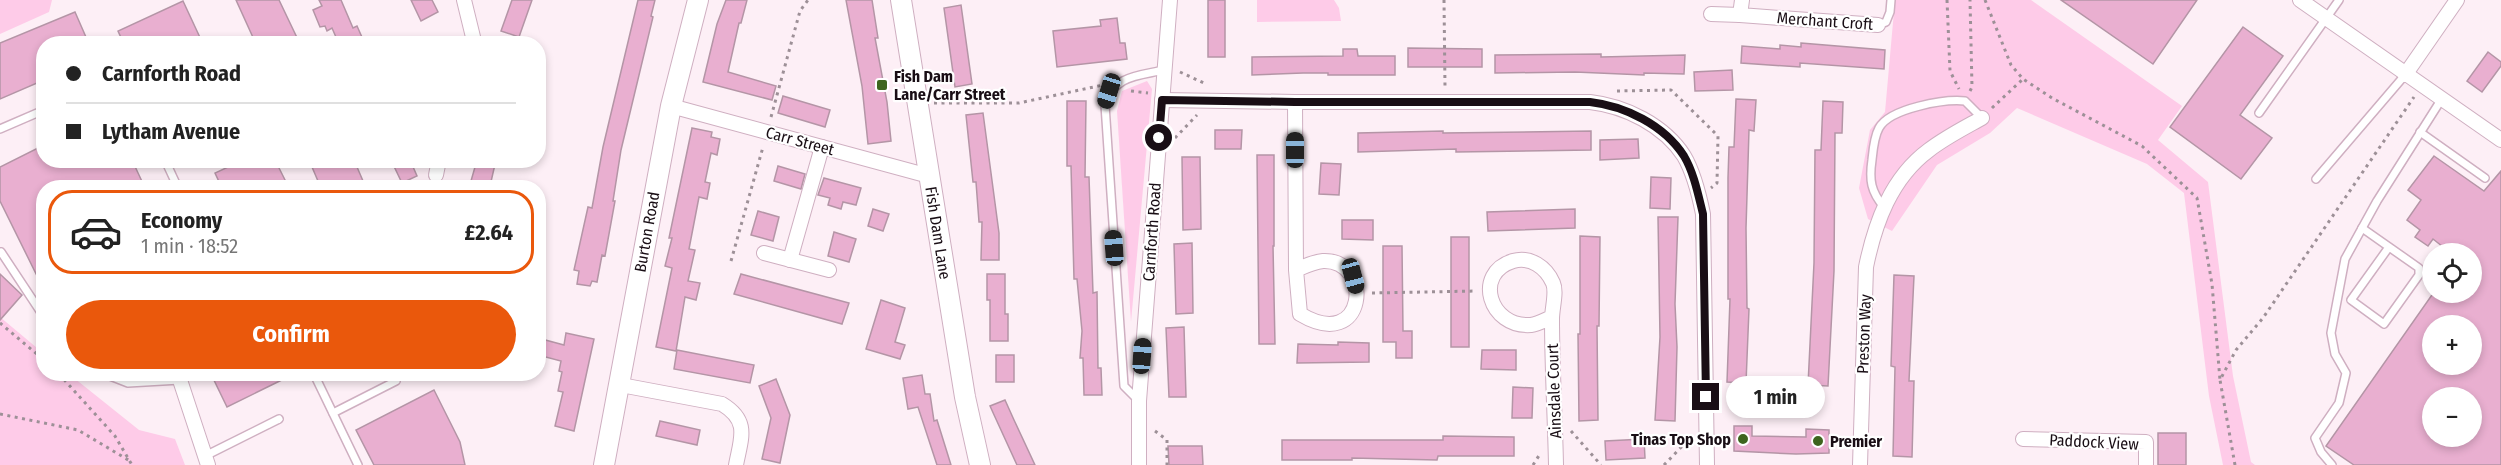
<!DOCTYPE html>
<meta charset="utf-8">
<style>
:root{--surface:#fff;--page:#f6f6f6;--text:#222;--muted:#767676;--line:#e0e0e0;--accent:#ea580c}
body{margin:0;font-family:"Fira Sans Condensed",sans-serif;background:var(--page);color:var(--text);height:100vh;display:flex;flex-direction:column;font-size:22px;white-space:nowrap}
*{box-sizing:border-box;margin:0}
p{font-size:20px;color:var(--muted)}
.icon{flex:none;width:33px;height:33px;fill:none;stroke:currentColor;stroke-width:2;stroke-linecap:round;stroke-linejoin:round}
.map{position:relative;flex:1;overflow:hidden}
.panel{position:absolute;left:36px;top:180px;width:510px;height:201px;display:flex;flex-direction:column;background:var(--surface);border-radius:24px;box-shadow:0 3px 9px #0003}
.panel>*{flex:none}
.hud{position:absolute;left:36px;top:36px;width:510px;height:132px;border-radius:24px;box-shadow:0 3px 9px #0003;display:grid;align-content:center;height:132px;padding:0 30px;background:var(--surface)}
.controls{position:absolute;left:2422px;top:243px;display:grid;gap:12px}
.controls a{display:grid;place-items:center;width:60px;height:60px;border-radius:50%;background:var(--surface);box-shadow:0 3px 9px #0003;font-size:30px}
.end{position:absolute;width:27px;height:27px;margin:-14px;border:8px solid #190e15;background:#fff;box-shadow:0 0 0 3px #fff}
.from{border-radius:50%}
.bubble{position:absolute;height:42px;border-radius:21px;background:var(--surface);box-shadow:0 3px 9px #0003;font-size:20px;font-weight:700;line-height:42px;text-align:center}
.car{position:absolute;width:18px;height:36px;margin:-18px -9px;border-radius:8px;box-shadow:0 0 4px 2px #0007;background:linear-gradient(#222 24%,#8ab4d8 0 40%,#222 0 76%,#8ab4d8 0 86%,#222 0)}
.hud b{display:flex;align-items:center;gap:21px;height:57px;font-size:22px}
.hud b+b{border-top:2px solid var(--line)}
.hud i{width:15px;height:15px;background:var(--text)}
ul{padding:10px 0 0;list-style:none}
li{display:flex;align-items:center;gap:18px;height:84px;margin:0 12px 9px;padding:0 18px;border:3px solid var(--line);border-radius:24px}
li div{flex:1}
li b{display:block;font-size:22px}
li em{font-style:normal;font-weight:700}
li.active{border-color:var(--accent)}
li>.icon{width:54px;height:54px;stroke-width:1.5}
.primary-button{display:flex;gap:12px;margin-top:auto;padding:12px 30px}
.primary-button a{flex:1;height:69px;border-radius:36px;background:var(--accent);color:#fff;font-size:24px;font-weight:700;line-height:69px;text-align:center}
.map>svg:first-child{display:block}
</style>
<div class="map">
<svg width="2501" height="465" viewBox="0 0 2501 465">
<rect width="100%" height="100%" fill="#fdeff6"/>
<g fill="#fecbe8">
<polygon points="0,0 52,0 49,12 0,34"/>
<polygon points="1257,0 1334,0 1339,8 1341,21 1257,22"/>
<polygon points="1895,0 2031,0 2182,106 2158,140 2208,182 2233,376 2251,462 2255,465 2223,465 2209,396 2184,193 2147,164 2017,108 1990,133 1937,165 1892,231 1868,219 1859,188 1870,130 1885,112"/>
<polygon points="1147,81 1152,89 1131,322 1117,111 1122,91"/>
<polygon points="0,317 43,353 44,374 69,374 139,430 175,439 185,465 0,465"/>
</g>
<g fill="#e9afd0" stroke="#b495a6" stroke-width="1.5" fill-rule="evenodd">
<polygon points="236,0 279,0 300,44 256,44"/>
<polygon points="319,0 341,0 353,28 357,26 365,44 339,44 332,28 327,31 325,26 320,27 313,10 322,6"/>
<polygon points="411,0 432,0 438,12 421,21"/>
<polygon points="512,0 532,0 519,37 501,31"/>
<polygon points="638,0 655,0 651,16 653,17 621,150 613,201 615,201 605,256 602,255 597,282 592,281 590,286 577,284 579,271 574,270 588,207 592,208 603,147"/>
<polygon points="726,0 747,0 741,23 739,23 728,72 776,86 772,100 703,82 717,24"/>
<polygon points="846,0 872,0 878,38 875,38 887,102 891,141 868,144 862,86"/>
<rect x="1208" y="0" width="17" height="57"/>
<polygon points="2061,0 2197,0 2153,64"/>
<polygon points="183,1 203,44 124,44 118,31"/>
<polygon points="961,5 972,84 955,87 944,8"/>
<polygon points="75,12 89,44 44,44 44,80 0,99 0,43"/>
<polygon points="1117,18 1120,43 1125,43 1127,59 1057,67 1053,31 1101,26 1100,20"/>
<polygon points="2243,27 2283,56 2240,115 2272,138 2241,179 2170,127"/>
<polygon points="1801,43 1885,50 1884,69 1800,63 1800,67 1741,63 1742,46 1780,49 1780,45 1801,47"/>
<polygon points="1408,48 1482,49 1482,67 1408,67"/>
<polygon points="1343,49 1357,49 1358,56 1395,56 1395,75 1328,75 1328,73 1303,73 1252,75 1252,57 1343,56"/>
<polygon points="2488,52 2501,62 2501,66 2482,92 2467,81"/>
<polygon points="1601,54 1601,57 1685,55 1684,74 1644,73 1644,75 1575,72 1495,73 1495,55"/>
<polygon points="1732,70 1733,90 1695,91 1694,72"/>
<polygon points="783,96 830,110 825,127 778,113"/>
<polygon points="1736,99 1756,100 1754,131 1749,130 1748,163 1746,228 1747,308 1749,309 1746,383 1727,382 1730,299 1728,299 1728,178 1729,147 1734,147"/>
<polygon points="1067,101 1086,101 1085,177 1089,177 1093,293 1097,292 1098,368 1101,368 1102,395 1084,395 1083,358 1080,358 1082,331 1077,279 1074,279 1071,166 1067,166"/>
<polygon points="1823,101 1843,102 1842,133 1835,133 1834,271 1828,386 1808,385 1814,263 1815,150 1821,150"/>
<polygon points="983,113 999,233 999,260 981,260 982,222 979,222 976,182 973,182 966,115"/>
<polygon points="692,128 712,132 711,137 720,139 717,155 711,153 705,182 710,183 707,199 699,197 689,249 695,250 688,281 700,283 696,300 685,297 676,351 656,347 672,268 665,266 672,238 669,238"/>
<polygon points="1215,130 1242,130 1241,149 1215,149"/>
<polygon points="1443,131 1443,133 1591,131 1591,150 1456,152 1456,149 1358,152 1358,133"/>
<polygon points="1638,139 1639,158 1600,160 1600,140"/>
<polygon points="44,145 44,160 132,160 145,188 44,188 44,290 0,201 0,167"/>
<polygon points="1257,155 1274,155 1274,246 1273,246 1275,344 1259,344"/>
<path d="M 2434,156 L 2484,191 L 2501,171 L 2501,465 L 2354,465 L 2326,446 L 2434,292 L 2472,292 L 2472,254 L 2452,254 L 2433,239 L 2428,246 L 2415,237 L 2420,230 L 2407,220 L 2421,200 L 2408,190 ZM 2433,326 L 2472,326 L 2472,364 L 2433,364 ZM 2433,398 L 2472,398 L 2472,436 L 2433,436 Z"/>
<polygon points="1182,157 1200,157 1201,229 1183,230"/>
<polygon points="243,160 275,160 289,188 222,188 215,173"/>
<polygon points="309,160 354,160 366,188 321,188"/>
<polygon points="391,160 410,160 417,176 402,183"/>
<polygon points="477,160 496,160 490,186 471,181"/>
<polygon points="1321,163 1341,164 1339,195 1319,194"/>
<polygon points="778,166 805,174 801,189 774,181"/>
<polygon points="1651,177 1671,178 1670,209 1650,208"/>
<polygon points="824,178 861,188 856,205 843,202 841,209 828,205 830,198 818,195"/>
<polygon points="873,209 889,214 883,231 868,226"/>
<polygon points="1575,209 1575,228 1488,231 1487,212"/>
<polygon points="758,211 779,217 773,241 751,235"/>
<polygon points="1658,217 1678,217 1675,304 1677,347 1675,421 1655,420 1660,337"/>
<polygon points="1342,220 1373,220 1373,240 1342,239"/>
<polygon points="834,232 856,239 849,262 828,256"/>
<polygon points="1580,236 1600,237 1599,326 1597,326 1598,420 1579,421 1578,334 1580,334"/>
<rect x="1451" y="237" width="18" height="110"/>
<polygon points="1192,243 1193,313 1176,314 1174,244"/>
<polygon points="1383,246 1402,246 1403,331 1412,331 1412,358 1396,358 1396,342 1383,342"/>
<polygon points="0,274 22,295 0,320"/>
<polygon points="741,274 849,303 842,324 734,294"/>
<polygon points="987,274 1005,274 1005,314 1008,314 1008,341 990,341 990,300 987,300"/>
<polygon points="1894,275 1914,276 1909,381 1914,381 1912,457 1893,456 1895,367 1891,366"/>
<polygon points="881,300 905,308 895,342 905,345 900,359 866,349"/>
<polygon points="1184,327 1186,397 1169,397 1166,328"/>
<polygon points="566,333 594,339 574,431 555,426 563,392 558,391 562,372 559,371 561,361 538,355 538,338 564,345"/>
<polygon points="1338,342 1369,343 1369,362 1297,363 1298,344 1338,345"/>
<polygon points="677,350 754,365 750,383 674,369"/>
<polygon points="1482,350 1516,350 1516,370 1481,369"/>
<rect x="996" y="355" width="18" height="27"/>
<polygon points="211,374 294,374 227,407"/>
<polygon points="922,375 925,394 930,394 934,421 937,420 951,465 937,465 918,407 908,409 903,378"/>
<polygon points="776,379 790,415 780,463 762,459 771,418 759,386"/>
<polygon points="1513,387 1533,388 1532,418 1512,418"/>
<polygon points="434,390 460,442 465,465 374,465 356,430"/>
<polygon points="1005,400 1014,420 1035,465 1017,465 995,417 990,406"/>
<polygon points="660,421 700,430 697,445 656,436"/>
<polygon points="1734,426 1752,426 1752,436 1806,437 1806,429 1829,430 1829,453 1796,454 1734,451"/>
<rect x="2158" y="433" width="28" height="32"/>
<polygon points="1443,436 1514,437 1514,456 1438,456 1437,460 1352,458 1352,460 1282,460 1282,440 1443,440"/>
<polygon points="1644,439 1645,458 1606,460 1605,441"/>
<polygon points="1168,446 1202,446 1203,465 1169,465"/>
</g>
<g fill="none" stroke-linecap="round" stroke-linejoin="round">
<g stroke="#cfafc1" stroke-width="10">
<g id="lane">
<polyline points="1878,25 1886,22 1890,12 1891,0"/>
<polyline points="2259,113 2339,0"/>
<polyline points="0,129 44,110"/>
<polyline points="2420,132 2485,178"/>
<polyline points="165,160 178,188"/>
<polyline points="2316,179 2405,75"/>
<path d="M 1884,207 C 1871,192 1869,180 1872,160 C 1873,150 1874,137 1879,128 C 1890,108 1945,99 1965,101 L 1982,118"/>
<polyline points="2362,228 2419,268 2419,275 2384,324 2351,300 2389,247"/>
<polyline points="1,252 44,317"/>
<polyline points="105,374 128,383 180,380"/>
<polyline points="314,374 358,465"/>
<path d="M 1139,401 L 1124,386 L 1105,105 C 1114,75 1138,76 1164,70"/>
<polyline points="333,413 396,381"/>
<polyline points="205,456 279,419"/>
<polyline points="2332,465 2321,452 2315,438 2339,403 2346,373 2335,354 2331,333 2345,259 2377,201 2441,100"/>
</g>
</g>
<g stroke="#cfafc1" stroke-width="16">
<g id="street">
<polyline points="464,0 473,37 471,44"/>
<polyline points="1742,0 1740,15 1878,25"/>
<polyline points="2300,0 2501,140"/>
<polyline points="1711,14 1740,15"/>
<polyline points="2405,75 2457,0"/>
<path d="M 1162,100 L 1295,102 L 1590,102 C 1625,106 1664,125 1684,156 C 1694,173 1699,194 1703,214 L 1707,465"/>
<path d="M 1295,102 L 1296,270 L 1300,314 C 1367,354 1374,259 1323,261 C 1313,262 1305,266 1296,270"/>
<polyline points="671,106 929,176"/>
<polyline points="436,175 439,160"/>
<polyline points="764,253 829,270"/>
<polyline points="790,260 822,147"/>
<path d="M 1552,317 C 1545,320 1538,324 1531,325 C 1489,328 1473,273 1513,261 C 1530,256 1546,267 1553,283 C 1557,292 1552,308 1552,319 C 1552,368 1555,416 1556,465"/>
<polyline points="178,374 208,465"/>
<path d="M 621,385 L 722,404 C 750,421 741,438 736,465"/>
<polyline points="2023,439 2146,442 2146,465"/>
<polyline points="1139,465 1139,401 1170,0"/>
<path d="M 1860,465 L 1866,267 C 1875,223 1891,178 1929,150 C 1946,137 1964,128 1982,118"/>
</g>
</g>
<g stroke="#cfafc1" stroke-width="22">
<g id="secondary">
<polyline points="901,0 965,397 980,465"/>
<polyline points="604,465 671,106 698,0"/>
</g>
</g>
<g stroke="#9d9097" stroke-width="3" stroke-dasharray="3 4.5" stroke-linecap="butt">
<polyline points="1444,0 1445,87"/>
<polyline points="1947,0 1950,71 1959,89"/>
<polyline points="1985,0 2011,65 2023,79 2052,98 2142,146 2197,198 2212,284 2220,380"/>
<polyline points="1180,72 1206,84"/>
<polyline points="1131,91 1148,93"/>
<polyline points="1617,91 1671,90 1718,136 1717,183 1711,188"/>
<polyline points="1970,91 1972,87 1970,0"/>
<polyline points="934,103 1019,103 1103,85"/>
<polyline points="1992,108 2023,79"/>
<polyline points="771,117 800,11 808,0"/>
<polyline points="1175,138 1197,115"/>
<polyline points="731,261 763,147"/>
<polyline points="1372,293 1476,291"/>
<polyline points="0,323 44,360"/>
<polyline points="59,374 115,436 132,465"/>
<polyline points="0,414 78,430 130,461"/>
<polyline points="1155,431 1167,440 1167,465"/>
<polyline points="1571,431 1601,465"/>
<polyline points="1533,465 1540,454"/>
<polyline points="1664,465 1691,437"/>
<polyline points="2235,465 2220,380 2236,350 2263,318 2414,97"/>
</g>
<use href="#lane" stroke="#fff" stroke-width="7"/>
<use href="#street" stroke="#fff" stroke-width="14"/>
<use href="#secondary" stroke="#fff" stroke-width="20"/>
</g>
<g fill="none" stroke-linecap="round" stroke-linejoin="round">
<path stroke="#190e15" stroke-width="8" d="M 1159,138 L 1162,100 L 1295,102 L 1590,102 C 1625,106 1664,125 1684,156 C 1694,173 1698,194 1703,214 L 1706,397"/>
</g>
<g fill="#3e641e" stroke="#fff" stroke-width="2">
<rect x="876" y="79" width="12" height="12" rx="3"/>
<circle cx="1743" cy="439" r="6"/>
<circle cx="1818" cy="441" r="6"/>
</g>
<g text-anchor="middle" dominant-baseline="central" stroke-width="4.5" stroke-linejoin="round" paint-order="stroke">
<g font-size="16" fill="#190e15" stroke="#fff">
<text transform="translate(1825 21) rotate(4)">Merchant Croft</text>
<text transform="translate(800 141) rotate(15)">Carr Street</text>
<text transform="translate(647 232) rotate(-80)">Burton Road</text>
<text transform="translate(1152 232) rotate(-86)">Carnforth Road</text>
<text transform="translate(938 233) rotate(81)">Fish Dam Lane</text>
<text transform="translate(1864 334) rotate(-88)">Preston Way</text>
<text transform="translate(1554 391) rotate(-92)">Ainsdale Court</text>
<text transform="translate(2094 442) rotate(3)">Paddock View</text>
</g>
<g font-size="16" font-weight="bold" fill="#190e15" stroke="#fff" text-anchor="start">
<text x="894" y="76">Fish Dam<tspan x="894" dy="18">Lane/Carr Street</tspan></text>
<text x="1731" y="439" text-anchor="end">Tinas Top Shop</text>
<text x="1830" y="441">Premier</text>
</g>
</g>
</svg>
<div class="controls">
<a><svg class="icon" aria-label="locate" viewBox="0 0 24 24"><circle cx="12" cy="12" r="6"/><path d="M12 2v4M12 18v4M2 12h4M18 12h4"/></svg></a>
<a>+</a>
<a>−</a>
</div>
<i class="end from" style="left:1159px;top:138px"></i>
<i class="end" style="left:1706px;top:397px"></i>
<div class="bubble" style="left:1726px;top:376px;width:99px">1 min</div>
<i class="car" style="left:1109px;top:91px;rotate:197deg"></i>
<i class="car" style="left:1295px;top:150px;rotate:0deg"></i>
<i class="car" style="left:1114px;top:248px;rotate:356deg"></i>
<i class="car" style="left:1353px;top:276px;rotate:165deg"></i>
<i class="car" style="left:1142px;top:356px;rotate:4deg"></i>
<div class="hud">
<b><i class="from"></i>Carnforth Road</b>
<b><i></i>Lytham Avenue</b>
</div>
<section class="panel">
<ul>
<li class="active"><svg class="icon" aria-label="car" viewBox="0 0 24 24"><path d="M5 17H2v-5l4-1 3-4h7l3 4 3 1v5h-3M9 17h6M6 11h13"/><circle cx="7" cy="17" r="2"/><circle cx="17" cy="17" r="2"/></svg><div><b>Economy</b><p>1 min · 18:52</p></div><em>£2.64</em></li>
</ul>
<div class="primary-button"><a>Confirm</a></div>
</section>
</div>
